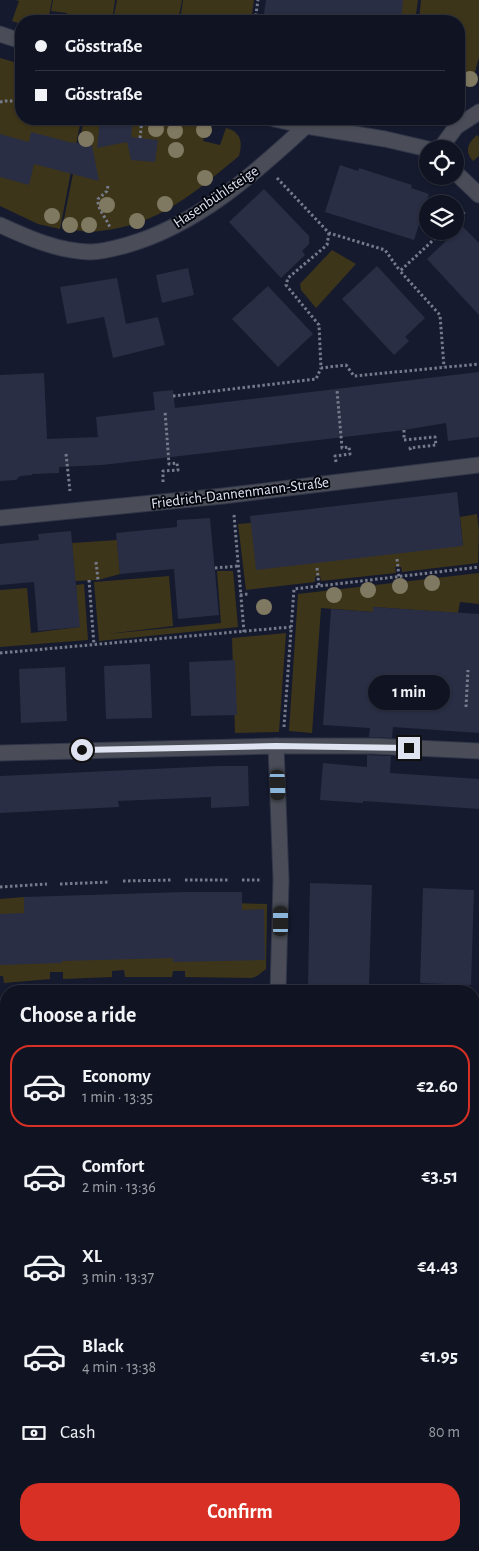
<!DOCTYPE html>
<meta charset="utf-8">
<style>
:root{--surface:#101422;--page:#191d2a;--text:#f1f3f6;--muted:#9c9ea5;--line:#303340;--accent:#d93025}
body{margin:0;font-family:"Alegreya Sans",sans-serif;background:var(--page);color:var(--text);height:100vh;display:flex;flex-direction:column;font-size:19px;white-space:nowrap}
*{box-sizing:border-box;margin:0}
p{font-size:16px;color:var(--muted)}
.icon{flex:none;width:28px;height:28px;fill:none;stroke:currentColor;stroke-width:2;stroke-linecap:round;stroke-linejoin:round}
.map{position:relative;flex:1;overflow:hidden}
.details{position:absolute;left:0px;top:985px;width:480px;height:566px;display:flex;flex-direction:column;background:var(--surface);border-radius:20px 20px 0 0;box-shadow:0 1px 4px #0004,0 0 0 1px var(--line)}
.details>*{flex:none}
.guide{position:absolute;left:15px;top:15px;width:450px;height:110px;border-radius:20px;box-shadow:0 1px 4px #0004,0 0 0 1px var(--line);display:grid;align-content:center;height:110px;padding:0 20px;background:var(--surface)}
.fabs{position:absolute;left:419px;top:140px;display:grid;gap:10px}
.fabs a{display:grid;place-items:center;width:45px;height:45px;border-radius:50%;background:var(--surface);box-shadow:0 1px 4px #0004,0 0 0 1px var(--line);font-size:25px}
.end{position:absolute;width:22px;height:22px;margin:-11px;border:6px solid #dfe3f1;background:#111;box-shadow:0 0 0 2px #111}
.from{border-radius:50%}
.bubble{position:absolute;height:35px;border-radius:18px;background:var(--surface);box-shadow:0 1px 4px #0004,0 0 0 1px var(--line);font-size:16px;font-weight:600;line-height:35px;text-align:center}
.car{position:absolute;width:15px;height:30px;margin:-15px -8px;border-radius:6px;box-shadow:0 0 4px 1px #0007;background:linear-gradient(#222 24%,#8ab4d8 0 40%,#222 0 76%,#8ab4d8 0 86%,#222 0)}
.guide b{display:flex;align-items:center;gap:18px;height:48px;font-size:19px}
.guide b+b{border-top:1px solid var(--line)}
.guide i{width:12px;height:12px;background:var(--text)}
ul{padding:0;list-style:none}
li{display:flex;align-items:center;gap:15px;height:82px;margin:0 10px 8px;padding:0 10px;border:2px solid transparent;border-radius:20px}
li div{flex:1}
li b{display:block;font-size:19px}
li em{font-style:normal;font-weight:600}
li.on{border-color:var(--accent)}
li>.icon{width:45px;height:45px;stroke-width:1.5}
h2{padding:0 20px;font-size:22px;line-height:60px}
.pay{display:flex;align-items:center;gap:12px;height:55px;padding:0 20px;font-size:19px}
.pay p{margin-inline-start:auto}
.primary-button{display:flex;gap:10px;margin-top:auto;padding:10px 20px}
.primary-button a{flex:1;height:58px;border-radius:20px;background:var(--accent);color:#fff;font-size:20px;font-weight:600;line-height:58px;text-align:center}
.map>svg:first-child{display:block}
</style>
<div class="map">
<svg width="479" height="1551" viewBox="0 0 479 1551">
<rect width="100%" height="100%" fill="#151a2e"/>
<g fill="#3d3519">
<polygon points="15,0 52,0 48,21 21,21 21,24 12,21 19,1"/>
<polygon points="53,0 115,0 112,21 66,21 67,13 51,11"/>
<polygon points="117,0 182,0 178,21 113,21"/>
<polygon points="183,0 254,0 251,21 180,21"/>
<polygon points="316,0 418,0 415,21 313,21"/>
<polygon points="421,0 479,0 479,57 472,83 459,83 459,21 419,21"/>
<polygon points="0,58 21,64 21,119 81,119 60,229 38,224 0,206"/>
<path d="M 84,119 L 203,119 L 208,120 L 203,141 L 220,145 L 226,128 C 241,132 243,142 239,156 C 195,192 159,225 100,231 C 88,233 74,230 62,229 Z"/>
<path d="M 477,135 L 479,137 L 479,156 L 473,161 C 464,151 468,143 477,135 Z"/>
<polygon points="332,250 356,264 316,308 301,290 300,284"/>
<polygon points="477,514 479,531 478,563 402,572 401,567 395,567 396,573 321,581 320,576 315,577 315,582 246,590 238,524 251,523 463,546 460,517"/>
<polygon points="117,540 120,574 98,580 75,581 72,543"/>
<polygon points="217,571 233,571 238,627 99,641 94,582 169,576 173,626 107,634 221,623"/>
<polygon points="479,573 479,604 460,602 458,613 374,607 373,612 321,608 312,733 289,731 298,594"/>
<polygon points="84,584 88,640 0,647 0,590 27,588 31,633 79,627 76,585"/>
<polygon points="286,633 279,732 235,733 232,638"/>
<polygon points="24,897 267,904 266,969 257,976 252,978 185,977 185,971 173,971 172,977 125,977 124,970 112,971 112,977 63,979 63,972 50,972 50,979 4,983 3,976 0,976 0,899"/>
<polygon points="0,1173 6,1175 6,1219 0,1217"/>
<polygon points="0,1328 6,1331 6,1545 63,1545 62,1551 0,1551"/>
<polygon points="66,1545 293,1545 300,1551 64,1551"/>
</g>
<g fill="#292e44">
<polygon points="266,0 403,0 401,21 263,21"/>
<polygon points="100,119 133,119 131,137 158,140 155,162 131,160 127,142 97,148"/>
<polygon points="31,132 69,142 92,145 99,181 34,164 29,185 0,177 0,134 29,142"/>
<polygon points="340,165 358,171 359,168 412,185 411,188 429,194 414,240 325,212"/>
<polygon points="264,189 309,236 309,244 302,251 305,255 281,278 229,222"/>
<polygon points="462,226 479,243 479,315 427,259"/>
<polygon points="377,266 425,318 405,337 409,341 394,355 342,299"/>
<polygon points="188,268 194,295 162,303 156,275"/>
<polygon points="117,278 126,324 158,317 165,345 113,358 104,317 67,324 60,287"/>
<polygon points="268,286 313,334 278,367 232,319"/>
<polygon points="479,372 479,437 448,441 446,423 404,430 102,465 59,467 59,473 32,474 32,475 20,476 16,480 0,481 0,375 44,373 47,439 98,437 96,417 155,410 153,392 173,390 175,408"/>
<polygon points="457,492 463,546 256,570 250,516"/>
<polygon points="210,518 219,615 178,619 174,569 120,574 116,533 177,527 177,520"/>
<polygon points="71,531 80,627 38,631 34,582 0,585 0,544 39,540 38,534"/>
<polygon points="373,607 479,614 479,733 393,727 392,738 369,737 370,728 323,725 331,609 373,612"/>
<polygon points="235,660 237,715 191,716 189,662"/>
<polygon points="150,664 152,718 106,719 104,666"/>
<polygon points="65,667 67,721 21,723 19,669"/>
<polygon points="367,755 391,756 390,773 479,779 479,809 363,801 363,803 320,800 323,763 367,767"/>
<polygon points="217,766 248,766 249,806 211,808 211,797 118,801 119,807 0,813 0,776"/>
<polygon points="310,883 372,885 369,986 308,985"/>
<polygon points="423,888 474,890 471,985 420,983"/>
<polygon points="185,892 242,892 242,910 264,909 265,960 173,962 173,958 62,961 62,963 0,965 0,914 24,913 24,897"/>
</g>
<g fill="none" stroke-linecap="round" stroke-linejoin="round">
<g stroke="#313649" stroke-width="17">
<g id="minor">
<polyline points="0,34 21,41"/>
<polyline points="274,119 306,126 385,139 428,149"/>
<polyline points="440,149 456,127 479,112"/>
<polyline points="455,172 479,195"/>
<path d="M 0,225 C 28,238 58,251 90,252 C 102,252 116,248 127,245 C 197,225 254,174 306,126"/>
<polyline points="0,518 223,496 479,465"/>
<polyline points="276,746 281,880 278,991"/>
<polyline points="0,753 276,746 373,746 479,751"/>
<polyline points="0,1009 6,1009"/>
<polyline points="474,1014 479,1014"/>
</g>
</g>
<g stroke="#313649" stroke-width="17">
<g id="primary">
<polyline points="0,1268 6,1270"/>
<polyline points="0,1314 6,1317"/>
<polyline points="346,1545 352,1551"/>
<polyline points="410,1545 417,1551"/>
</g>
</g>
<g stroke="#767b8c" stroke-width="3" stroke-dasharray="2.5 2.5" stroke-linecap="butt">
<polyline points="255,21 258,0"/>
<polyline points="0,102 5,101 21,101"/>
<polyline points="140,138 142,119"/>
<polyline points="277,178 329,233 385,250 400,271"/>
<path d="M 108,186 L 107,191 L 98,199 C 97,210 107,218 110,228"/>
<polyline points="455,220 466,211"/>
<polyline points="443,231 400,271 440,315 444,367"/>
<polyline points="329,233 327,245 288,278 286,285 319,325 321,368 346,365 354,376 479,364"/>
<polyline points="173,396 316,379 321,368"/>
<polyline points="404,430 404,440 435,437 436,445 410,448 411,452"/>
<polyline points="66,454 70,491"/>
<polyline points="336,462 335,456 350,454 349,447 342,448 337,390"/>
<polyline points="163,482 163,471 178,470 177,463 169,464 165,411"/>
<polyline points="234,515 244,632"/>
<polyline points="397,559 399,577"/>
<polyline points="96,562 98,580"/>
<polyline points="215,568 238,566"/>
<polyline points="317,568 319,586"/>
<polyline points="89,580 94,645"/>
<polyline points="240,595 248,594"/>
<polyline points="0,653 291,627"/>
<polyline points="466,707 468,670"/>
<polyline points="284,727 294,589 479,567"/>
<polyline points="185,880 229,880"/>
<polyline points="242,880 261,880"/>
<polyline points="123,881 173,880"/>
<polyline points="60,884 110,882"/>
<polyline points="0,887 47,884"/>
<polyline points="0,1225 6,1227"/>
<polyline points="0,1394 6,1397"/>
<polyline points="0,1476 6,1476"/>
<polyline points="474,1476 479,1470"/>
<polyline points="474,1524 479,1519"/>
<polyline points="302,1545 309,1551"/>
<polyline points="459,1545 465,1551"/>
</g>
<use href="#minor" stroke="#4a4d57" stroke-width="15"/>
<use href="#primary" stroke="#787e94" stroke-width="15"/>
</g>
<g fill="#807961">
<circle cx="470" cy="79" r="8"/>
<circle cx="156" cy="129" r="8"/>
<circle cx="204" cy="130" r="8"/>
<circle cx="175" cy="131" r="8"/>
<circle cx="86" cy="139" r="8"/>
<circle cx="176" cy="150" r="8"/>
<circle cx="205" cy="178" r="8"/>
<circle cx="165" cy="204" r="8"/>
<circle cx="107" cy="205" r="8"/>
<circle cx="52" cy="216" r="8"/>
<circle cx="137" cy="221" r="8"/>
<circle cx="70" cy="225" r="8"/>
<circle cx="89" cy="225" r="8"/>
<circle cx="432" cy="583" r="8"/>
<circle cx="400" cy="586" r="8"/>
<circle cx="368" cy="590" r="8"/>
<circle cx="334" cy="595" r="8"/>
<circle cx="264" cy="607" r="8"/>
</g>
<g fill="none" stroke-linecap="round" stroke-linejoin="round">
<polyline stroke="#dfe3f1" stroke-width="6" points="82,750 276,746 409,748"/>
</g>
<g text-anchor="middle" dominant-baseline="central" stroke-width="4" stroke-linejoin="round" paint-order="stroke">
<g font-size="15" fill="#dfe3f1" stroke="#04060e">
<text transform="translate(216 197) rotate(-34)">Hasenbühlsteige</text>
<text transform="translate(240 493) rotate(-7)">Friedrich-Dannenmann-Straße</text>
</g>
</g>
</svg>
<div class="fabs">
<a><svg class="icon" aria-label="locate" viewBox="0 0 24 24"><circle cx="12" cy="12" r="6"/><path d="M12 2v4M12 18v4M2 12h4M18 12h4"/></svg></a>
<a><svg class="icon" aria-label="layers" viewBox="0 0 24 24"><path d="M12 4l9 5-9 5-9-5zM3 14l9 5 9-5"/></svg></a>
</div>
<i class="end from" style="left:82px;top:750px"></i>
<i class="end" style="left:409px;top:748px"></i>
<div class="bubble" style="left:368px;top:675px;width:82px">1 min</div>
<i class="car" style="left:278px;top:785px;rotate:178deg"></i>
<i class="car" style="left:281px;top:921px;rotate:0deg"></i>
<div class="guide">
<b><i class="from"></i>Gösstraße</b>
<b><i></i>Gösstraße</b>
</div>
<section class="details">
<h2>Choose a ride</h2>
<ul>
<li class="on"><svg class="icon" aria-label="car" viewBox="0 0 24 24"><path d="M5 17H2v-5l4-1 3-4h7l3 4 3 1v5h-3M9 17h6M6 11h13"/><circle cx="7" cy="17" r="2"/><circle cx="17" cy="17" r="2"/></svg><div><b>Economy</b><p>1 min · 13:35</p></div><em>€2.60</em></li>
<li><svg class="icon" aria-label="car" viewBox="0 0 24 24"><path d="M5 17H2v-5l4-1 3-4h7l3 4 3 1v5h-3M9 17h6M6 11h13"/><circle cx="7" cy="17" r="2"/><circle cx="17" cy="17" r="2"/></svg><div><b>Comfort</b><p>2 min · 13:36</p></div><em>€3.51</em></li>
<li><svg class="icon" aria-label="car" viewBox="0 0 24 24"><path d="M5 17H2v-5l4-1 3-4h7l3 4 3 1v5h-3M9 17h6M6 11h13"/><circle cx="7" cy="17" r="2"/><circle cx="17" cy="17" r="2"/></svg><div><b>XL</b><p>3 min · 13:37</p></div><em>€4.43</em></li>
<li><svg class="icon" aria-label="car" viewBox="0 0 24 24"><path d="M5 17H2v-5l4-1 3-4h7l3 4 3 1v5h-3M9 17h6M6 11h13"/><circle cx="7" cy="17" r="2"/><circle cx="17" cy="17" r="2"/></svg><div><b>Black</b><p>4 min · 13:38</p></div><em>€1.95</em></li>
</ul>
<div class="pay"><svg class="icon" aria-label="cash" viewBox="0 0 24 24"><path d="M3 7h18v10H3z"/><circle cx="12" cy="12" r="2"/></svg>Cash<p>80 m</p></div>
<div class="primary-button"><a>Confirm</a></div>
</section>
</div>
